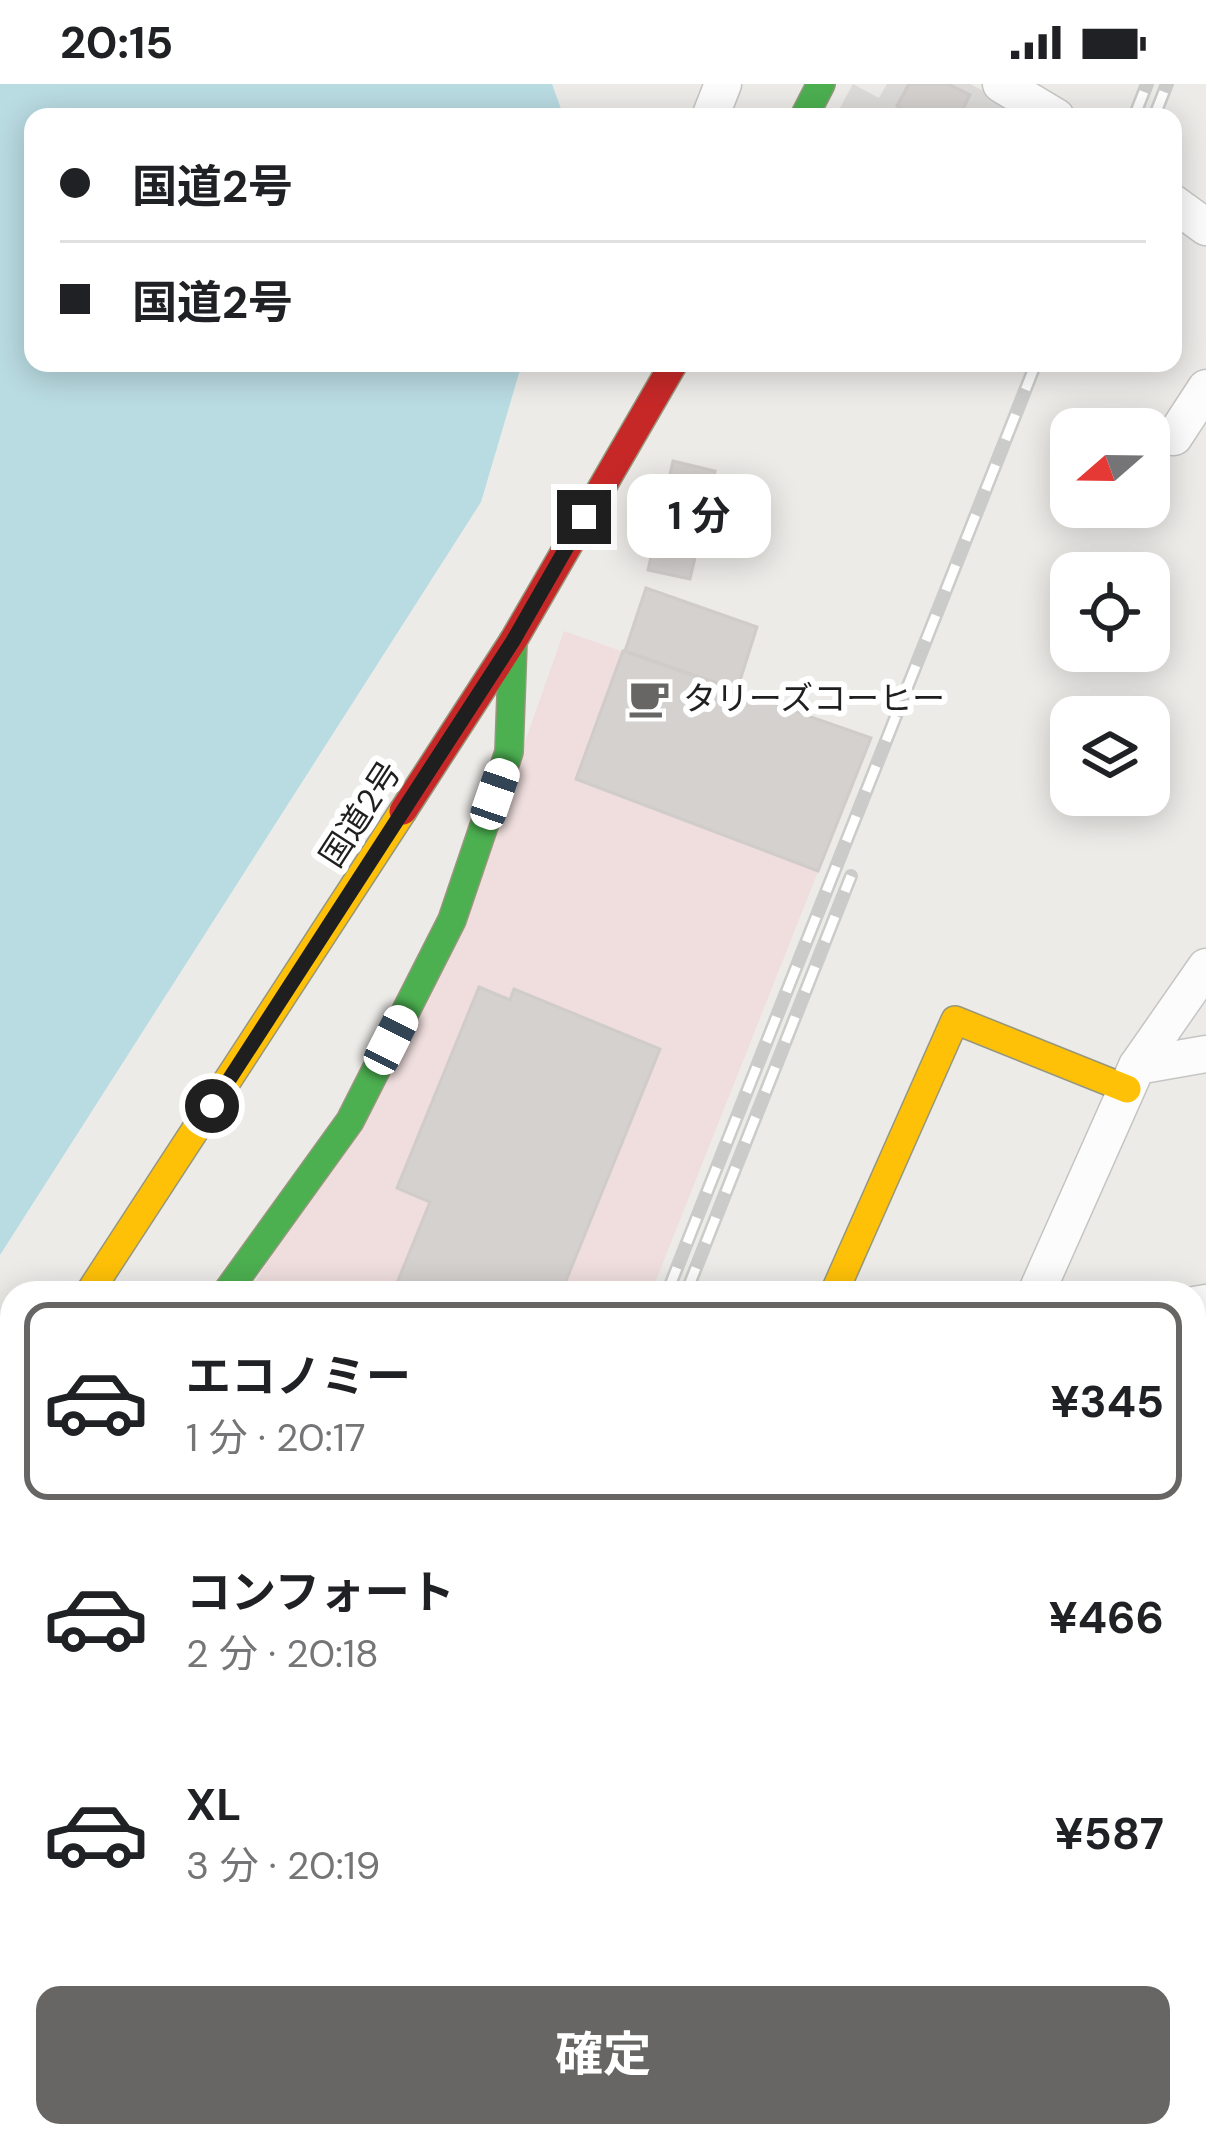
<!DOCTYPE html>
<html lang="ja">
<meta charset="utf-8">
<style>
:root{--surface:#fff;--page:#f6f6f6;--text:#202124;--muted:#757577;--line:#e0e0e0;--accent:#676665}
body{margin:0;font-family:"DM Sans","Noto Sans JP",sans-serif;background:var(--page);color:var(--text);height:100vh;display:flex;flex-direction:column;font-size:45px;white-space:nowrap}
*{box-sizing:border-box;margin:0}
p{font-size:39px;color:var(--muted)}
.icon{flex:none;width:66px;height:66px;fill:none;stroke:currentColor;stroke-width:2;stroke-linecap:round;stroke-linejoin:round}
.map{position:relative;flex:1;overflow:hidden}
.panel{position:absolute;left:0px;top:1197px;width:1206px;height:867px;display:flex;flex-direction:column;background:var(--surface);border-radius:36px 36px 0 0;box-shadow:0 6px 30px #0003}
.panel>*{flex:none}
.guide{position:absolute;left:24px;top:24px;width:1158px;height:264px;border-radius:24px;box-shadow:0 6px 30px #0003;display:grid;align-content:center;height:264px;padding:0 36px;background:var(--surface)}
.needle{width:78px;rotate:250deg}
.buttons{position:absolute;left:1050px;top:324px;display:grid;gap:24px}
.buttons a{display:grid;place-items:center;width:120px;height:120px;border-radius:24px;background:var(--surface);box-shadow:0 6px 30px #0003;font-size:60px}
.end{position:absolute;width:54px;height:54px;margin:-27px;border:15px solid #1f1f1f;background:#fff;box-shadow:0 0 0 6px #fff}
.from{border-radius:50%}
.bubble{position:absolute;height:84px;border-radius:24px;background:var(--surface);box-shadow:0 6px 30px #0003;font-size:39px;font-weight:700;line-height:84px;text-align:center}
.car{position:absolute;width:36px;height:72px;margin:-36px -18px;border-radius:15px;box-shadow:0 0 9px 3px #0007;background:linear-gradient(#fff 24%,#345 0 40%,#fff 0 76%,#345 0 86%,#fff 0)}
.guide b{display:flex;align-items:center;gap:42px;height:114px;font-size:45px}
.guide b+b{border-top:3px solid var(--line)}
.guide i{width:30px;height:30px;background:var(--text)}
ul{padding:21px 0 0;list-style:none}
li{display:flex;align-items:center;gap:36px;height:198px;margin:0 24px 18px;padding:0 12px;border:6px solid transparent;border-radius:24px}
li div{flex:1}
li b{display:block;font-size:45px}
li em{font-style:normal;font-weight:700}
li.current{border-color:var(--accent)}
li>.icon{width:108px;height:108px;stroke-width:1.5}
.button{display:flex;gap:24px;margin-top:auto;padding:24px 36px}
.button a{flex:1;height:138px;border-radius:24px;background:var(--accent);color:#fff;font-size:48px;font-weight:700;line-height:138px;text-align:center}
.status{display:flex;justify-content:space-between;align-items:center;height:84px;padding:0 60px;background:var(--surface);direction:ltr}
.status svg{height:33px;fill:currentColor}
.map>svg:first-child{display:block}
</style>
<div class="status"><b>20:15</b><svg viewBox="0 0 49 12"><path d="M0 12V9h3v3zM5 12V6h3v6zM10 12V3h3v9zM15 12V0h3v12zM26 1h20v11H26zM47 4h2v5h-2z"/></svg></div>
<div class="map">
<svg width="1206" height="2063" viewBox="0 0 1206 2063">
<rect width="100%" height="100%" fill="#edebe8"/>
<polygon fill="#dcdbd9" points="853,0 879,14 887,0 970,0 1034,33 835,33"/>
<polygon fill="#efdedd" points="564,547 871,654 651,1209 249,1209 455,856"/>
<g fill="#b9dbe2">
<polygon points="0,0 552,0 564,33 33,33 33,279 522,279 481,418 0,1171"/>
<polygon points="1206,1528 1206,1607 1194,1604 1194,1531"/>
</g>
<g fill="#d4d1cf" stroke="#d0ccc9" stroke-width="3">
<polygon points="909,0 948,0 970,11 959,33 898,33 902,25 897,22"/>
<polygon points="673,377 715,387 690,495 648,486"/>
<polygon points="646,504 757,543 737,606 625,567"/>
<polygon points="623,567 871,654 818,787 576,695"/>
<polygon points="479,903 510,916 514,905 660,965 561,1209 393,1209 430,1118 397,1104"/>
</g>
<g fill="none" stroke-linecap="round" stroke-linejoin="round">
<g stroke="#c6c5c4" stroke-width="39">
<g id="street">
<polyline points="1001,0 1056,33"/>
<polyline points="710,33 723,0"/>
<polyline points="1173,119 1206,143"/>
<polyline points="1174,353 1206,304"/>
<polyline points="1137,982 1206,883"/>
<polyline points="1036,1209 1137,982 1206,970"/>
<polyline points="1194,1221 1206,1219"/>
<polyline points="1194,1444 1206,1441"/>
<polyline points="0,1755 12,1725"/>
<polyline points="0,1800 12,1805"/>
<polyline points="1194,1877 1206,1879"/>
<polyline points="193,2052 227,2063"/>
<polyline points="111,2063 115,2052"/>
<polyline points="755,2063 759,2052"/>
<polyline points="969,2063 972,2052"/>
</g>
</g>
<g stroke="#97977e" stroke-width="30">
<g id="fast">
<polyline points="804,33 821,0"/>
<polyline points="226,1209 350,1037 452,836 509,668 513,557"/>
</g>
</g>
<g stroke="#97977e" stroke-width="30">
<g id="slow">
<polyline points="89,1209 403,727"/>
<polyline points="834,1209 955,936 1127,1005"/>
</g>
</g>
<g stroke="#97977e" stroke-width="30">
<g id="jam">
<polyline points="403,727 513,557 674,279"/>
<polyline points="0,1344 12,1326"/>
</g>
</g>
<polyline stroke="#ebdad9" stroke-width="6" stroke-dasharray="6 6" stroke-linecap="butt" points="1194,1513 1206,1511"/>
<use href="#street" stroke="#fcfcfc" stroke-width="36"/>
<use href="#fast" stroke="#4caf50" stroke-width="27"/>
<use href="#slow" stroke="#ffc107" stroke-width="27"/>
<use href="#jam" stroke="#c62828" stroke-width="27"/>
<g stroke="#cbcbca" stroke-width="14">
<g id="rail">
<polyline points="1134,33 1147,0"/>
<polyline points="1154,33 1167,0"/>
<polyline points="667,1209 1036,279"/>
<polyline points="686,1209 851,792"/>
<polyline points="348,2063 352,2052"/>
</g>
</g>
<use href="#rail" stroke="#fff" stroke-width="9" stroke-dasharray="27" stroke-linecap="butt"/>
</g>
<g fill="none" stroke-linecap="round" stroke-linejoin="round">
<polyline stroke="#1f1f1f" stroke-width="15" points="212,1022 513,557 584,433"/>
</g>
<defs>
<g id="cafe-bare" transform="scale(3.24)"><path d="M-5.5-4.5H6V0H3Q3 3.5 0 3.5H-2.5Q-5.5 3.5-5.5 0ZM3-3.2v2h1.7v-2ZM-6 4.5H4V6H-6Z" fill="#676665" stroke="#fff" stroke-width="2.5" paint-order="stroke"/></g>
</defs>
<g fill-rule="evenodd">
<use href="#cafe-bare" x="649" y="614"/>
</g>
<g text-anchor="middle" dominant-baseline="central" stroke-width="12" stroke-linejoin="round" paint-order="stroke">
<g font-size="33" fill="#1f1f1f" stroke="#fff" text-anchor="start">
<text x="683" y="614">タリーズコーヒー</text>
</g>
<g font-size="33" fill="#1f1f1f" stroke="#fff">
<text transform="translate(360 730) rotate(-57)">国道2号</text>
</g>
</g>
</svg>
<div class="buttons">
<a><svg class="needle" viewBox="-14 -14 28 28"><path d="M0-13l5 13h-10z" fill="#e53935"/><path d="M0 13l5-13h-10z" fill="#757577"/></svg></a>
<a><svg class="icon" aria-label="locate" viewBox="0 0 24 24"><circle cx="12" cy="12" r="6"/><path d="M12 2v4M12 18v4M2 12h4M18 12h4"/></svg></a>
<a><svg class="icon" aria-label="layers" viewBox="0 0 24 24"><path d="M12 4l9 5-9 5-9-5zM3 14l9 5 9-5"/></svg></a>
</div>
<i class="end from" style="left:212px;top:1022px"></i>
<i class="end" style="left:584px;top:433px"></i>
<div class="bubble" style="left:627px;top:390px;width:144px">1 分</div>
<i class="car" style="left:495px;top:710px;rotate:19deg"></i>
<i class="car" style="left:391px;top:956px;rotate:27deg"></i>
<div class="guide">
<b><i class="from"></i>国道2号</b>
<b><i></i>国道2号</b>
</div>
<section class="panel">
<ul>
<li class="current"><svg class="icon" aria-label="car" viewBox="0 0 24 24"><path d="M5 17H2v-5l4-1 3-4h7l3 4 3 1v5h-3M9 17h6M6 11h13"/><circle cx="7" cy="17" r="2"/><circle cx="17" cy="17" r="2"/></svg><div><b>エコノミー</b><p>1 分 · 20:17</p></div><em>¥345</em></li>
<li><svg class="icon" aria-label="car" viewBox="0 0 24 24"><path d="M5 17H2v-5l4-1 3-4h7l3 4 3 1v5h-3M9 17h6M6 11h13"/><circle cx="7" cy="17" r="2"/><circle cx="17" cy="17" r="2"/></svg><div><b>コンフォート</b><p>2 分 · 20:18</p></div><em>¥466</em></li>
<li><svg class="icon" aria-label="car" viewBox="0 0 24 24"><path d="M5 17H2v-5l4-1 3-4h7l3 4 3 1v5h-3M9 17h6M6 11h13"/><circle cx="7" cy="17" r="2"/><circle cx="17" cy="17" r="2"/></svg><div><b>XL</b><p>3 分 · 20:19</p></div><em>¥587</em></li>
</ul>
<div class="button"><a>確定</a></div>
</section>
</div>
